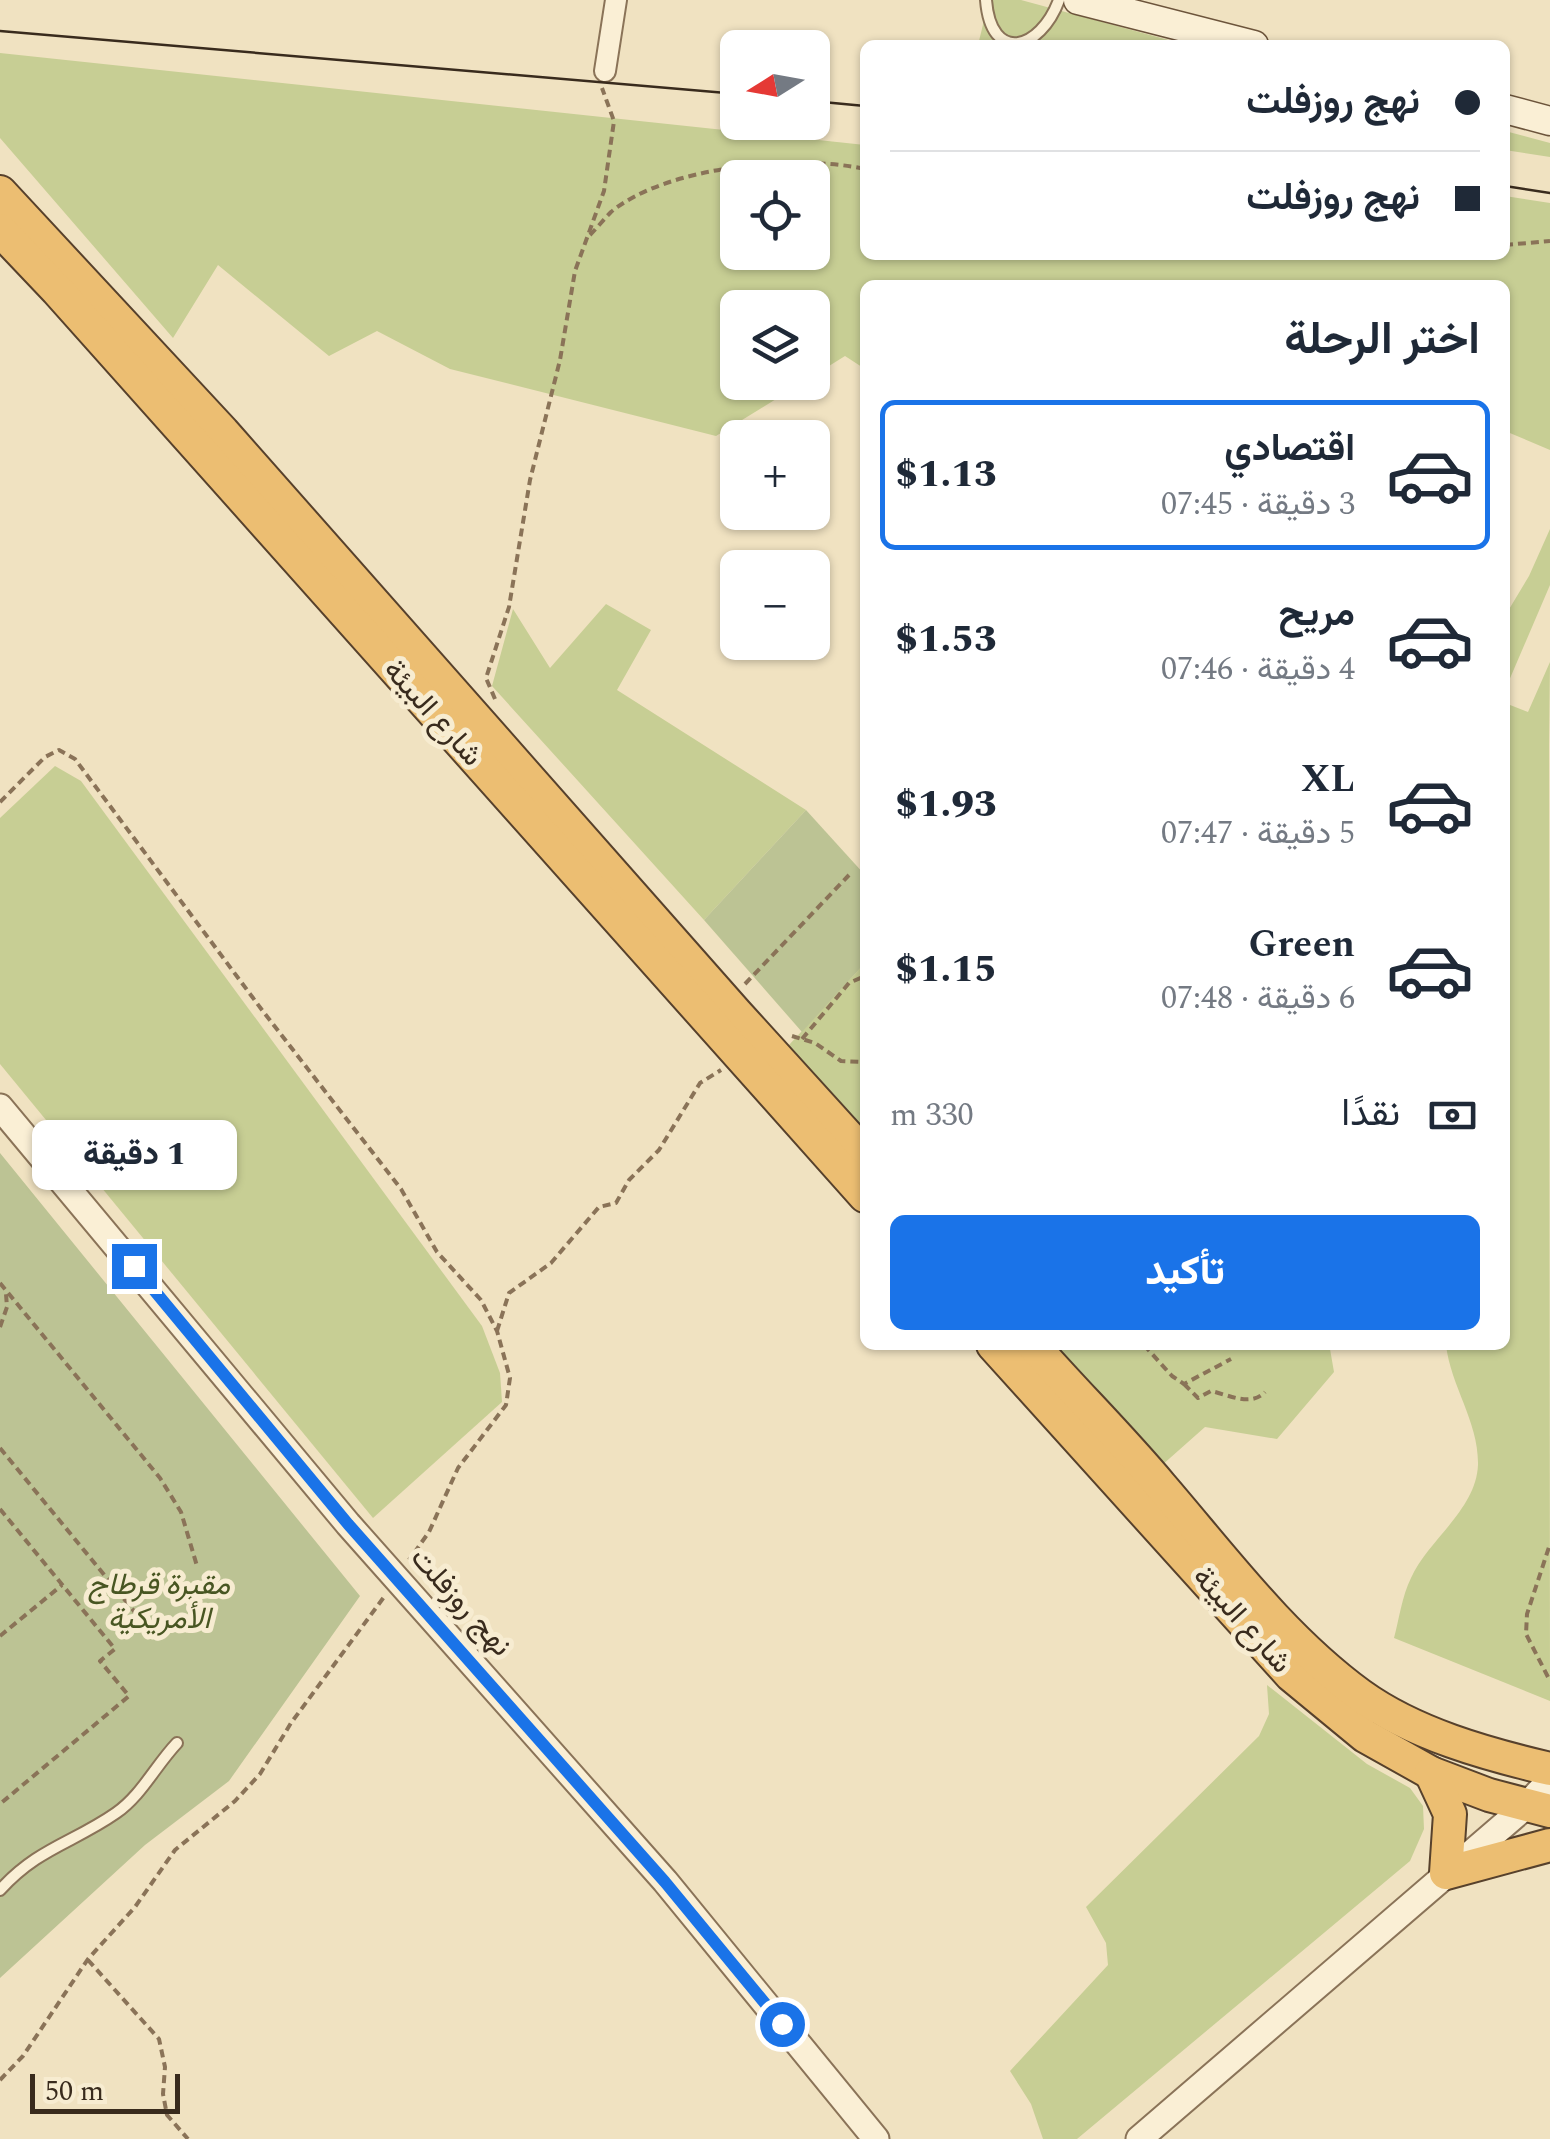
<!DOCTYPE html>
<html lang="ar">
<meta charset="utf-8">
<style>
:root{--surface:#fff;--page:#f2f2f3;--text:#1f2937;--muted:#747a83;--line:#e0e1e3;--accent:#1a73e8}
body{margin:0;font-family:Spectral,Vazirmatn,serif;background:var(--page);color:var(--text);direction:rtl;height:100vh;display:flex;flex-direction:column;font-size:38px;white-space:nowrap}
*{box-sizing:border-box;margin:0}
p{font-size:32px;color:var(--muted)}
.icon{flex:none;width:55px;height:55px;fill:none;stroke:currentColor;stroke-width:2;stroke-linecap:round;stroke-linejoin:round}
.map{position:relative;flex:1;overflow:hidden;direction:ltr}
.details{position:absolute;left:860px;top:280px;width:650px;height:1070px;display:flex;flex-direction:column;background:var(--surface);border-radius:15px;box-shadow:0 2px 8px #0004;direction:rtl}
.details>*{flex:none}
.banner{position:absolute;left:860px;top:40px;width:650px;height:220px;border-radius:15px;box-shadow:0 2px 8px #0004;direction:rtl;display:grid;align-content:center;height:220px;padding:0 30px;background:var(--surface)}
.needle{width:65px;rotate:259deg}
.tools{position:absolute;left:720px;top:30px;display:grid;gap:20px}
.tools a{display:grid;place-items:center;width:110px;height:110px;border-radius:15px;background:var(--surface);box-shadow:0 2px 8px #0004;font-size:50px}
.scale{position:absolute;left:30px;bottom:25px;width:150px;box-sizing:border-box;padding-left:10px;border:5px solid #392b1d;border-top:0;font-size:28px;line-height:35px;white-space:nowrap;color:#392b1d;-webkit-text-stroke:8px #f7ecd1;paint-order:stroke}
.end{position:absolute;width:45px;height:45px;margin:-22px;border:12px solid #1a73e8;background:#fff;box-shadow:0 0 0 5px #fff}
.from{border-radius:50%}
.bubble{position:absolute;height:70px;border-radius:15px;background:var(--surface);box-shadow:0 2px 8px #0004;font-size:32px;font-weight:800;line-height:70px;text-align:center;direction:rtl}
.banner b{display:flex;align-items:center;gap:35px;height:95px;font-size:38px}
.banner b+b{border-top:2px solid var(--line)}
.banner i{width:25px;height:25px;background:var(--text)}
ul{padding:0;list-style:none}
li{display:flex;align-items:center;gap:30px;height:150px;margin:0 20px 15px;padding:0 10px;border:5px solid transparent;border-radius:15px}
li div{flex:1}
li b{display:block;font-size:38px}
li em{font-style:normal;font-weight:800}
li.selected{border-color:var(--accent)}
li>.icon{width:90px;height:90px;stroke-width:1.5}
h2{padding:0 30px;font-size:45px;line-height:120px}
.pay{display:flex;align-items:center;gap:25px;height:110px;padding:0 30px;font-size:38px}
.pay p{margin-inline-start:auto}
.button{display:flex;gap:20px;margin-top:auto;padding:20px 30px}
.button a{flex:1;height:115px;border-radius:15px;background:var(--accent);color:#fff;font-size:40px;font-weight:800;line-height:115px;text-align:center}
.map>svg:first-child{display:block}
</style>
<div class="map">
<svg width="1550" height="2139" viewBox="0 0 1550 2139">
<rect width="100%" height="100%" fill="#f0e2c1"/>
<g fill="#c7ce94" fill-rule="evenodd">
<polygon points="989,0 1021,0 1187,45 978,45"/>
<path d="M 0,53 L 865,145 L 865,255 L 1505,255 L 1505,196 L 1550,203 L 1550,450 L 1505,431 L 1505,285 L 865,285 L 865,369 L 845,356 L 813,376 L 812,308 L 738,308 L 738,382 L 802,383 L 716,436 L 450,369 L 377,331 L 329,356 L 218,265 L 173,338 L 0,138 ZM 738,178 L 812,178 L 812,252 L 738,252 Z"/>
<polygon points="1505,131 1550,143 1550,157 1505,150"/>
<polygon points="1550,529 1550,585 1505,690 1505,616 1529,576"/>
<polygon points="606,604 651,630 617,690 806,810 704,920 492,686 513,609 550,668"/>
<path d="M 1550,662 L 1549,744 L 1550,1701 L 1394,1638 C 1399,1619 1402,1596 1411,1578 C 1428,1540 1476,1510 1478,1465 C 1479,1422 1451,1387 1446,1345 L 1505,1345 L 1505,703 L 1528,712 Z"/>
<polygon points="55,766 81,781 482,1326 500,1373 502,1402 373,1518 0,1064 0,818"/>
<polygon points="865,963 865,1131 789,1045"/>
<polygon points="1054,1345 1325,1345 1330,1349 1334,1372 1277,1439 1205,1427 1161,1466"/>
<polygon points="1267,1685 1367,1764 1410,1788 1423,1806 1424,1829 1410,1861 1077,2139 1043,2139 1031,2104 1010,2071 1108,1965 1106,1943 1086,1907 1259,1736 1269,1714"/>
</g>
<g fill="#bcc394">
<polygon points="806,810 865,875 865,963 802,1032 704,920"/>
<polygon points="0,1153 360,1596 229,1781 145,1845 0,1978"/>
</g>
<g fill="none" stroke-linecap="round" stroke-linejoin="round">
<g stroke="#8a7358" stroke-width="14">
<g id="service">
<path d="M 986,0 C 991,64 1040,51 1059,0"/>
<path d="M 0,1890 C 38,1848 73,1843 116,1813 C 141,1796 156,1765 177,1743"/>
</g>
</g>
<g stroke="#8a7358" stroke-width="24">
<polyline id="minor" points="605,71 616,0"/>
</g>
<g stroke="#8a7358" stroke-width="29">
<g id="tertiary">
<polyline points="0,1107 348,1524 665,1881 876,2139"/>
<polyline points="1139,2139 1526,1806 1550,1780"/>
</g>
</g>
<g stroke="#6c543b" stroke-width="31">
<g id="secondary">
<polyline points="1078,0 1254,45"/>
<polyline points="1505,109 1550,121"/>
</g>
</g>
<g stroke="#57412c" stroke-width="36">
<g id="trunk">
<polyline points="0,192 223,432 736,1013 865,1155"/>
<polyline points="0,230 57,290 865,1196"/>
<polyline points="993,1345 1291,1675 1365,1736 1431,1773 1489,1795 1550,1811"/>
<path d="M 1033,1345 C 1075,1393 1120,1437 1161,1486 C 1223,1558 1282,1638 1360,1695 C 1414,1734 1486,1754 1550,1769"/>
<polyline points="1431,1773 1450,1814 1446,1873 1550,1845"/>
</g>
</g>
<g stroke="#8a7358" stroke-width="4" stroke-dasharray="8 5" stroke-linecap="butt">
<path d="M 590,235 C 597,228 604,219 611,212 C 666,166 797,154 865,169"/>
<polyline points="1505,245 1550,241"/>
<polyline points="495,699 486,678 509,607 530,480 560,360 575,271 604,191 614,121 602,88"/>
<polyline points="0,802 45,757 59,750 75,759 262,1010 401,1189 437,1252 481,1300 497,1331 510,1378 506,1405 458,1468 429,1532 409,1560"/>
<polyline points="745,984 849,875"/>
<polyline points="792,1036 815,1043 841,1061 865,1062"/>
<polyline points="802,1039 849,983 865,976"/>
<polyline points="0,1283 160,1478 181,1512 197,1566"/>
<polyline points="0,1327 7,1307 6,1294"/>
<polyline points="497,1331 509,1293 551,1263 599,1207 616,1203 629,1180 659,1150 700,1083 721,1070"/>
<polyline points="1144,1345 1172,1376 1184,1384 1231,1359"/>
<path d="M 1184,1384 L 1198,1398 L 1211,1391 C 1229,1395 1251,1407 1265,1392"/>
<polyline points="0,1448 152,1633"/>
<polyline points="0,1509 115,1649 100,1661 129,1696 0,1804"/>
<polyline points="0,1636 62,1585"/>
<polyline points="1548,1677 1526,1634 1527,1614 1550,1544"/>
<polyline points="88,1960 159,2039 165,2067 163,2094 167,2115 188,2139"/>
<polyline points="0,2080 23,2056 88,1959 135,1907 175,1850 235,1801 260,1774 291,1723 384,1597"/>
</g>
<use href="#service" stroke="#faefd5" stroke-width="10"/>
<use href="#minor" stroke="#faefd5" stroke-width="20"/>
<use href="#tertiary" stroke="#faefd5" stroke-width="25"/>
<use href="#secondary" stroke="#faefd5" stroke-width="28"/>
<use href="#trunk" stroke="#ecbe72" stroke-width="32"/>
<g stroke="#392b1d" stroke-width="2.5">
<polyline points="0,31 738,94"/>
<polyline points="812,101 865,106"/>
<polyline points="1505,186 1550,193"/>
</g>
</g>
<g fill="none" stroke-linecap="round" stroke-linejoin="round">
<polyline stroke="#1a73e8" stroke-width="12" points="134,1266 348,1524 665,1882 782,2024"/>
</g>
<g text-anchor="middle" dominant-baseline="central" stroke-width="10" stroke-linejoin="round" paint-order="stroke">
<g font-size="30" fill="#392b1d" stroke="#f7ecd1">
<text transform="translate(433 713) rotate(48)">شارع البيئة</text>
<text transform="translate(461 1602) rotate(48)">نهج روزفلت</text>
<text transform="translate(1242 1620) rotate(48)">شارع البيئة</text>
</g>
<g font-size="30" font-style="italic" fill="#485622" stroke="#f7ecd1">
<text x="159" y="1585">مقبرة قرطاج<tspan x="159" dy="34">الأمريكية</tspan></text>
</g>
</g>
</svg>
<div class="tools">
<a><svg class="needle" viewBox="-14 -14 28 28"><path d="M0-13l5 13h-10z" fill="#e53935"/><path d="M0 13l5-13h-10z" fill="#747a83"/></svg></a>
<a><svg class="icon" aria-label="locate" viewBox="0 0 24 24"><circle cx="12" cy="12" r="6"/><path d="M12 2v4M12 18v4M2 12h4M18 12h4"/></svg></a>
<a><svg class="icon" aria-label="layers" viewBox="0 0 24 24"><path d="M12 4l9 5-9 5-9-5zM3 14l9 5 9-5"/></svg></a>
<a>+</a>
<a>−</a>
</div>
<div class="scale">50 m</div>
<i class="end from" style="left:782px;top:2024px"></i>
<i class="end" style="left:134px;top:1266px"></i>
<div class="bubble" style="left:32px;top:1120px;width:205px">1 دقيقة</div>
<div class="banner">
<b><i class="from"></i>نهج روزفلت</b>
<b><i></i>نهج روزفلت</b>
</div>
<section class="details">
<h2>اختر الرحلة</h2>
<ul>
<li class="selected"><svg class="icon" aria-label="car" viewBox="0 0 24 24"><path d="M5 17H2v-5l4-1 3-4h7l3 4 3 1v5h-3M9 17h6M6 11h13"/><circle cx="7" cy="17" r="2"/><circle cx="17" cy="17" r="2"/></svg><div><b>اقتصادي</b><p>3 دقيقة · 07:45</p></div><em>$1.13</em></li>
<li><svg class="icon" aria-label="car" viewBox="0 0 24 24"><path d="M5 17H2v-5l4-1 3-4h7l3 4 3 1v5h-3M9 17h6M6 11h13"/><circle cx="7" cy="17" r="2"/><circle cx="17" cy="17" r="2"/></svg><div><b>مريح</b><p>4 دقيقة · 07:46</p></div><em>$1.53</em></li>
<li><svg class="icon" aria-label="car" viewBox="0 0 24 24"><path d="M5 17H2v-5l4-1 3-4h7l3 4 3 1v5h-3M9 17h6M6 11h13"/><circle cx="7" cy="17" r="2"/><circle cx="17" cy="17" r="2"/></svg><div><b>XL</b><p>5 دقيقة · 07:47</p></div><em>$1.93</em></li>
<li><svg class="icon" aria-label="car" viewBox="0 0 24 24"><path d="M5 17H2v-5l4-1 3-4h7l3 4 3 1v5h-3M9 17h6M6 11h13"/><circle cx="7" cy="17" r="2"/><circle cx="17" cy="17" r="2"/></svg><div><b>Green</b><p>6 دقيقة · 07:48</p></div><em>$1.15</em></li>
</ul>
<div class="pay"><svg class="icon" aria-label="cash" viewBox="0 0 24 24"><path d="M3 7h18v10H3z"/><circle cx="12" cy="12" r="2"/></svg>نقدًا<p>330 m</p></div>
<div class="button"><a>تأكيد</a></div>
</section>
</div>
